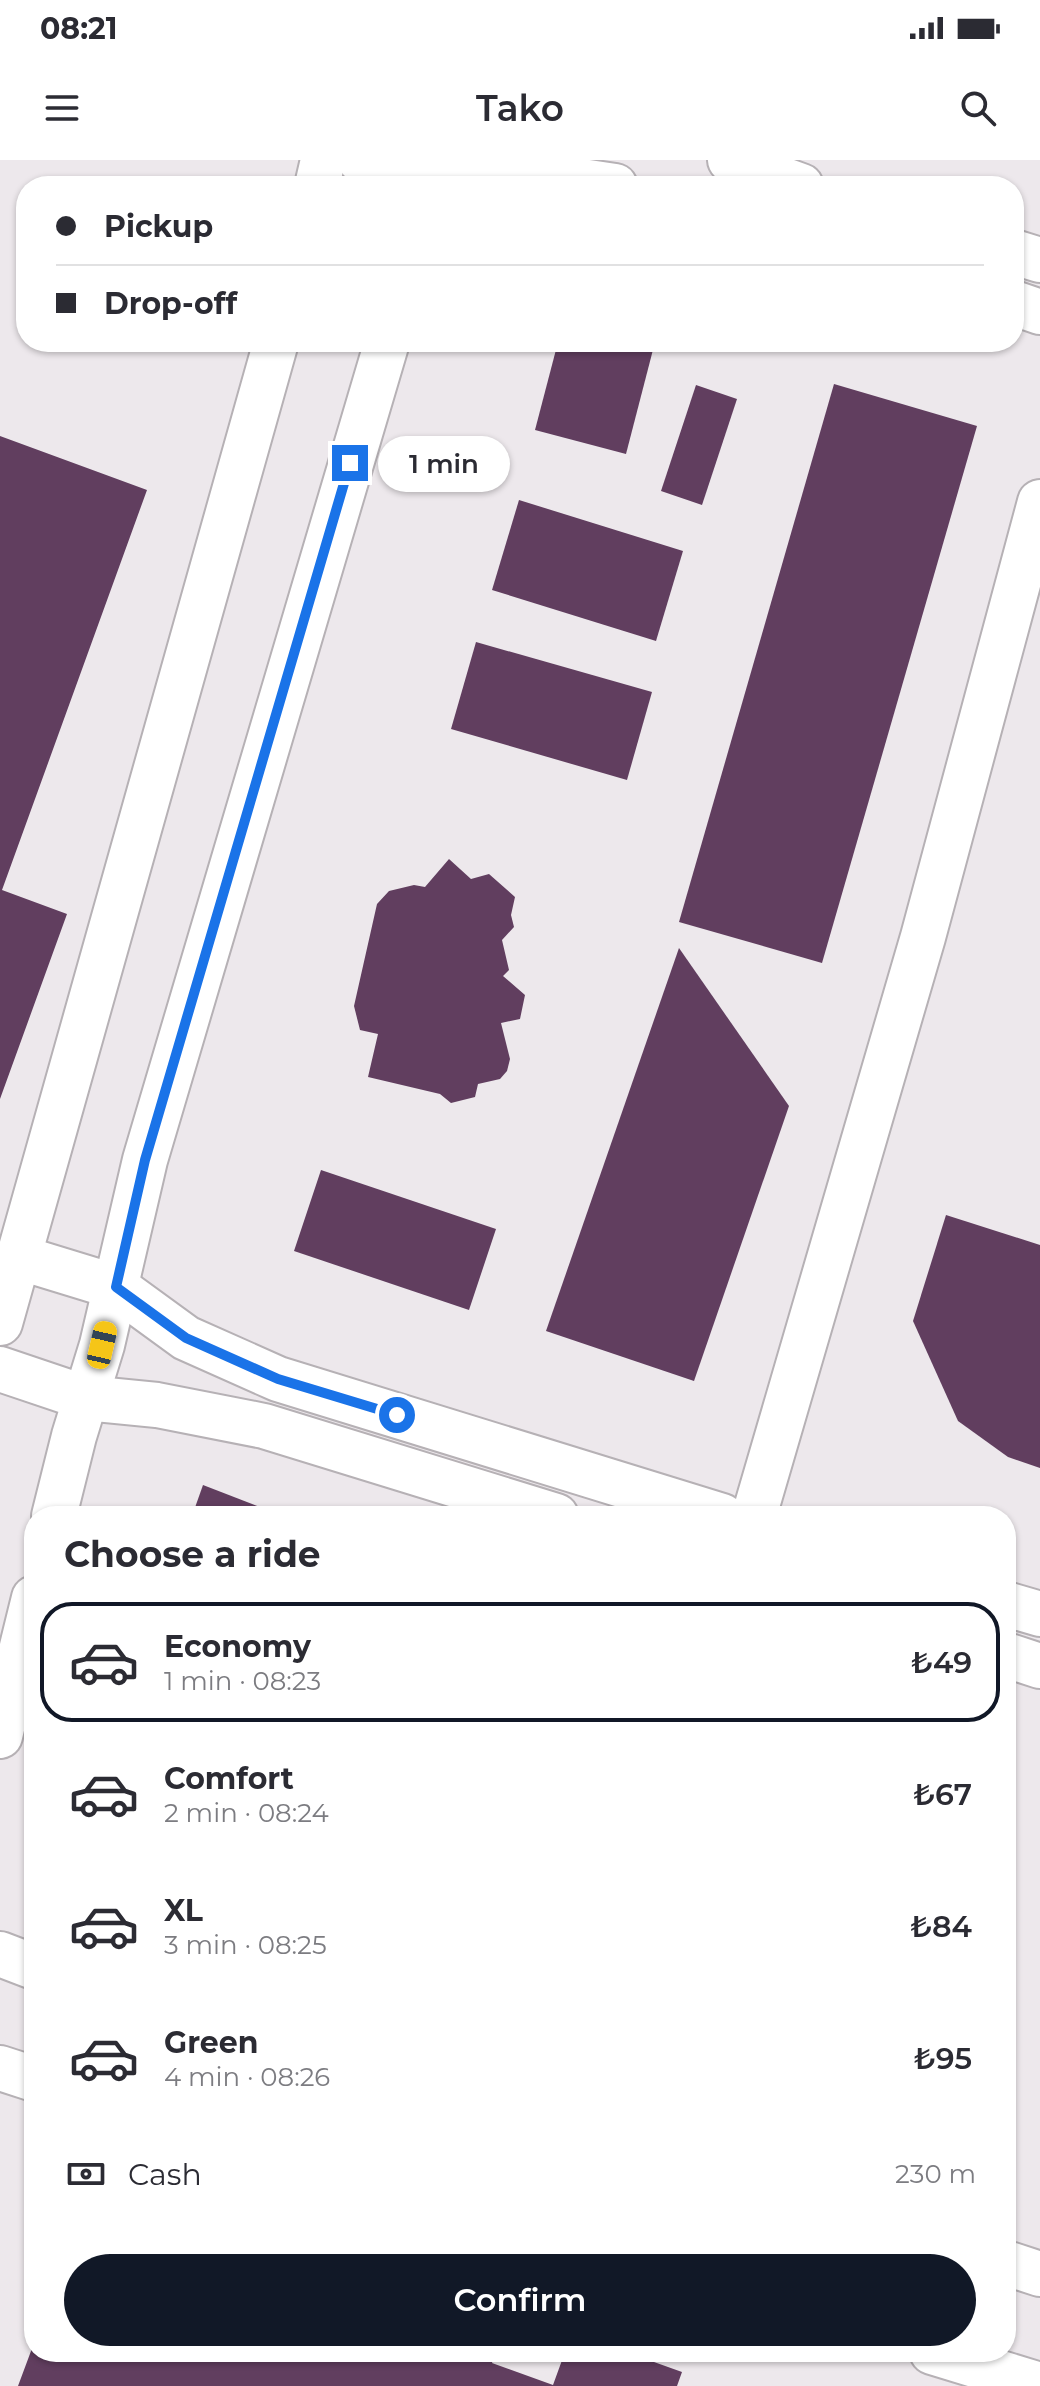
<!DOCTYPE html>
<meta charset="utf-8">
<style>
:root{--surface:#fff;--page:#f2f2f3;--text:#2b2b33;--muted:#7c7c81;--line:#e1e1e2;--accent:#111827}
body{margin:0;font-family:Montserrat,sans-serif;background:var(--page);color:var(--text);height:100vh;display:flex;flex-direction:column;font-size:30px;white-space:nowrap}
*{box-sizing:border-box;margin:0}
p{font-size:26px;color:var(--muted)}
.icon{flex:none;width:44px;height:44px;fill:none;stroke:currentColor;stroke-width:2;stroke-linecap:round;stroke-linejoin:round}
.map{position:relative;flex:1;overflow:hidden}
.sheet{position:absolute;left:24px;top:1346px;width:992px;height:856px;display:flex;flex-direction:column;background:var(--surface);border-radius:32px;box-shadow:0 2px 6px #0004}
.sheet>*{flex:none}
.guide{position:absolute;left:16px;top:16px;width:1008px;height:176px;border-radius:32px;box-shadow:0 2px 6px #0004;display:grid;align-content:center;height:176px;padding:0 40px;background:var(--surface)}
.end{position:absolute;width:36px;height:36px;margin:-18px;border:10px solid #1a73e8;background:#fff;box-shadow:0 0 0 4px #fff}
.from{border-radius:50%}
.bubble{position:absolute;height:56px;border-radius:28px;background:var(--surface);box-shadow:0 2px 6px #0004;font-size:26px;font-weight:600;line-height:56px;text-align:center}
.car{position:absolute;width:24px;height:48px;margin:-24px -12px;border-radius:10px;box-shadow:0 0 6px 2px #0007;background:linear-gradient(#f5c518 24%,#345 0 40%,#f5c518 0 76%,#345 0 86%,#f5c518 0)}
.guide b{display:flex;align-items:center;gap:28px;height:76px;font-size:30px}
.guide b+b{border-top:2px solid var(--line)}
.guide i{width:20px;height:20px;background:var(--text)}
ul{padding:0;list-style:none}
li{display:flex;align-items:center;gap:24px;height:120px;margin:0 16px 12px;padding:0 24px;border:4px solid transparent;border-radius:32px}
li div{flex:1}
li b{display:block;font-size:30px}
li em{font-style:normal;font-weight:600}
li.on{border-color:var(--accent)}
li>.icon{width:72px;height:72px;stroke-width:1.5}
h2{padding:0 40px;font-size:36px;line-height:96px}
.pay{display:flex;align-items:center;gap:20px;height:88px;padding:0 40px;font-size:30px}
.pay p{margin-inline-start:auto}
.cta{display:flex;gap:16px;margin-top:auto;padding:16px 40px}
.cta a{flex:1;height:92px;border-radius:48px;background:var(--accent);color:#fff;font-size:32px;font-weight:600;line-height:92px;text-align:center}
.status{display:flex;justify-content:space-between;align-items:center;height:56px;padding:0 40px;background:var(--surface);direction:ltr}
.status svg{height:22px;fill:currentColor}
header{display:flex;justify-content:space-between;align-items:center;height:104px;padding:0 40px;background:var(--surface);font-size:36px;font-weight:600}
.map>svg:first-child{display:block}
</style>
<div class="status"><b>08:21</b><svg viewBox="0 0 49 12"><path d="M0 12V9h3v3zM5 12V6h3v6zM10 12V3h3v9zM15 12V0h3v12zM26 1h20v11H26zM47 4h2v5h-2z"/></svg></div>
<header><svg class="icon" aria-label="menu" viewBox="0 0 24 24"><path d="M4 6h16M4 12h16M4 18h16"/></svg>Tako<svg class="icon" aria-label="search" viewBox="0 0 24 24"><circle cx="10" cy="10" r="6"/><path d="M15 15l6 6"/></svg></header>
<div class="map">
<svg width="1040" height="2226" viewBox="0 0 1040 2226">
<rect width="100%" height="100%" fill="#ede8ec"/>
<g fill="#613e5f">
<polygon points="558,182 655,182 626,294 535,270"/>
<polygon points="834,224 977,266 822,803 679,762"/>
<polygon points="696,225 737,239 702,345 661,331"/>
<polygon points="0,276 147,330 2,730 67,754 0,939"/>
<polygon points="519,340 683,391 656,481 492,430"/>
<polygon points="476,482 652,532 627,620 451,569"/>
<polygon points="449,699 471,719 489,714 515,737 511,755 514,767 502,780 509,810 503,816 525,835 520,859 501,863 510,899 507,911 500,919 478,924 475,937 451,943 440,934 368,917 378,874 360,870 354,846 377,744 389,731 414,725 425,727"/>
<polygon points="679,788 789,946 694,1221 546,1171"/>
<polygon points="321,1010 496,1069 469,1150 294,1091"/>
<polygon points="946,1055 1040,1085 1040,1308 1008,1297 958,1261 913,1161"/>
<polygon points="203,1325 283,1356 192,1356"/>
<polygon points="34,2183 34,2192 496,2192 492,2203 553,2225 565,2192 626,2192 682,2212 677,2226 18,2226"/>
</g>
<g fill="none" stroke-linecap="round" stroke-linejoin="round">
<g stroke="#b6b1b5" stroke-width="48">
<g id="minor">
<path d="M 360,0 C 386,13 416,11 442,0"/>
<polyline points="466,0 493,8 615,26"/>
<polyline points="730,0 801,26"/>
<polyline points="317,26 323,0"/>
<polyline points="1014,92 1040,100"/>
<polyline points="1014,143 1040,152"/>
<polyline points="18,1097 116,1127 186,1178 278,1219 722,1356"/>
<polyline points="0,1163 276,182"/>
<polyline points="0,1209 86,1238 157,1245 264,1266 556,1356"/>
<polyline points="54,1356 74,1276 102,1185 145,1000 387,182"/>
<polyline points="754,1356 923,777 1040,342"/>
<polyline points="1006,1444 1040,1454"/>
<polyline points="1006,1495 1040,1506"/>
<polyline points="0,1576 34,1438"/>
<polyline points="0,1794 34,1807"/>
<polyline points="0,1908 34,1919"/>
<polyline points="1006,2103 1040,2114"/>
<polyline points="932,2192 1040,2225"/>
</g>
</g>
<use href="#minor" stroke="#fff" stroke-width="44"/>
</g>
<g fill="none" stroke-linecap="round" stroke-linejoin="round">
<polyline stroke="#1a73e8" stroke-width="10" points="350,303 145,1000 116,1127 186,1178 278,1219 397,1255"/>
</g>
</svg>
<i class="end from" style="left:397px;top:1255px"></i>
<i class="end" style="left:350px;top:303px"></i>
<div class="bubble" style="left:378px;top:276px;width:132px">1 min</div>
<i class="car" style="left:102px;top:1185px;rotate:13deg"></i>
<div class="guide">
<b><i class="from"></i>Pickup</b>
<b><i></i>Drop-off</b>
</div>
<section class="sheet">
<h2>Choose a ride</h2>
<ul>
<li class="on"><svg class="icon" aria-label="car" viewBox="0 0 24 24"><path d="M5 17H2v-5l4-1 3-4h7l3 4 3 1v5h-3M9 17h6M6 11h13"/><circle cx="7" cy="17" r="2"/><circle cx="17" cy="17" r="2"/></svg><div><b>Economy</b><p>1 min · 08:23</p></div><em>₺49</em></li>
<li><svg class="icon" aria-label="car" viewBox="0 0 24 24"><path d="M5 17H2v-5l4-1 3-4h7l3 4 3 1v5h-3M9 17h6M6 11h13"/><circle cx="7" cy="17" r="2"/><circle cx="17" cy="17" r="2"/></svg><div><b>Comfort</b><p>2 min · 08:24</p></div><em>₺67</em></li>
<li><svg class="icon" aria-label="car" viewBox="0 0 24 24"><path d="M5 17H2v-5l4-1 3-4h7l3 4 3 1v5h-3M9 17h6M6 11h13"/><circle cx="7" cy="17" r="2"/><circle cx="17" cy="17" r="2"/></svg><div><b>XL</b><p>3 min · 08:25</p></div><em>₺84</em></li>
<li><svg class="icon" aria-label="car" viewBox="0 0 24 24"><path d="M5 17H2v-5l4-1 3-4h7l3 4 3 1v5h-3M9 17h6M6 11h13"/><circle cx="7" cy="17" r="2"/><circle cx="17" cy="17" r="2"/></svg><div><b>Green</b><p>4 min · 08:26</p></div><em>₺95</em></li>
</ul>
<div class="pay"><svg class="icon" aria-label="cash" viewBox="0 0 24 24"><path d="M3 7h18v10H3z"/><circle cx="12" cy="12" r="2"/></svg>Cash<p>230 m</p></div>
<div class="cta"><a>Confirm</a></div>
</section>
</div>
